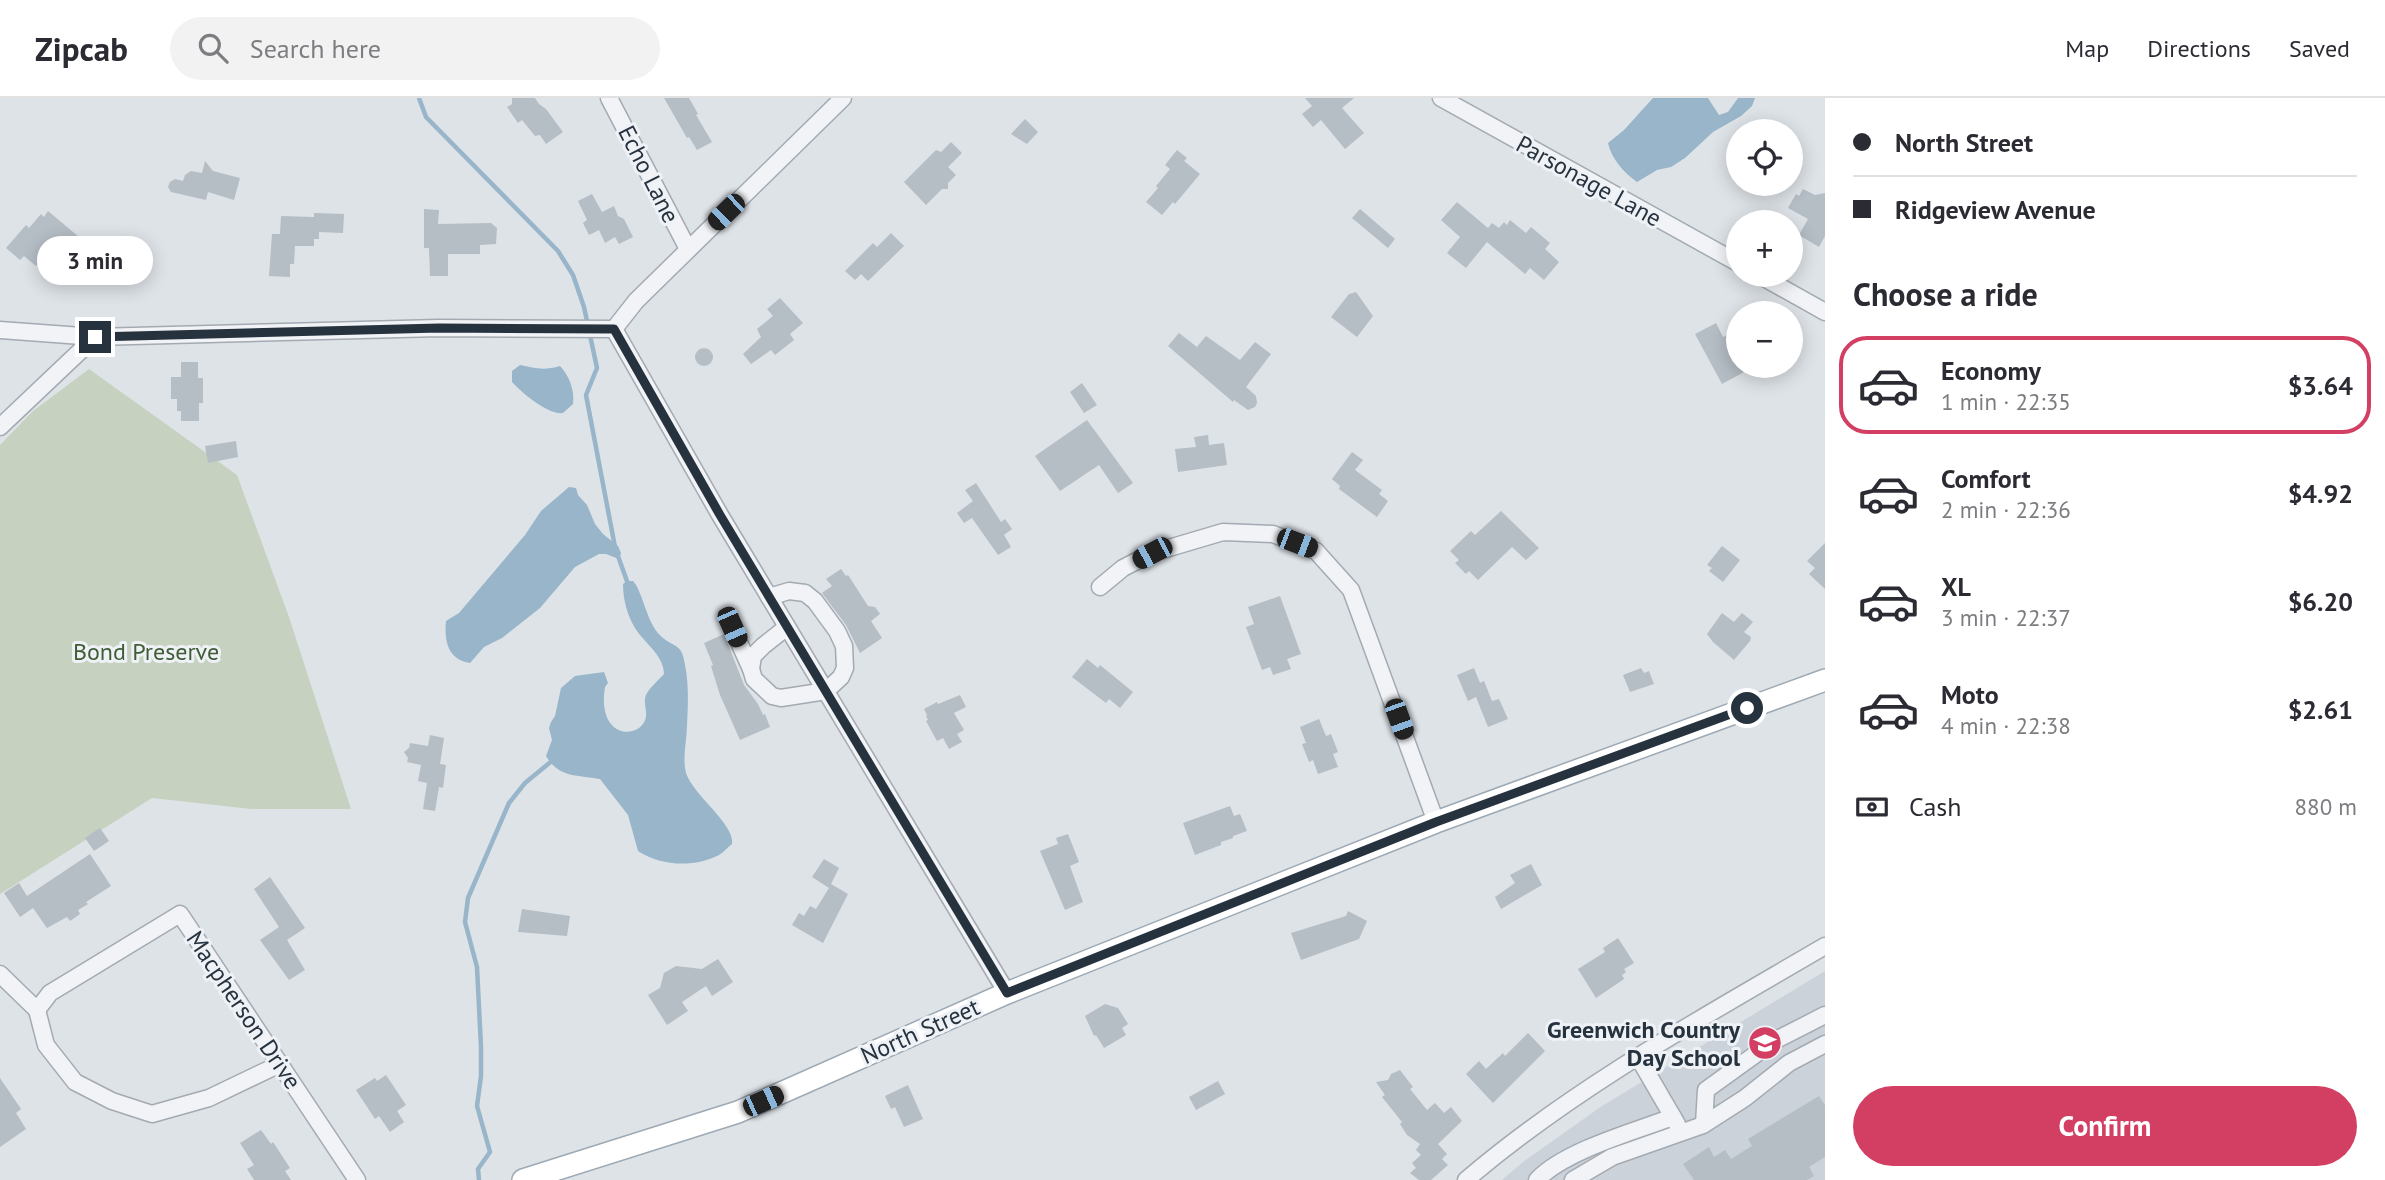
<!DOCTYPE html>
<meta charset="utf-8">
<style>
:root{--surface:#fff;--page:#f2f2f3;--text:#2b2b33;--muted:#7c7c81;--line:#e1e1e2;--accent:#d23f63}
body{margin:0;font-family:"PT Sans",sans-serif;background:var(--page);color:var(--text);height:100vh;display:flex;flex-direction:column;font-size:26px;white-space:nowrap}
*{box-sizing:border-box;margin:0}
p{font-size:23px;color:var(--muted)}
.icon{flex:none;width:38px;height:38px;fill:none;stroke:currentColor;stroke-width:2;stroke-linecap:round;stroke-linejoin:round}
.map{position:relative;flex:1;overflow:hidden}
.sheet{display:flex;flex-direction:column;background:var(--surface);width:560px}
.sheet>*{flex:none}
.guide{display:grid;align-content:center;height:154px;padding:0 28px;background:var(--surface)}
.fabs{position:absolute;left:1726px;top:21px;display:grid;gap:14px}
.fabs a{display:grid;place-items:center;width:77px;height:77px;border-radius:50%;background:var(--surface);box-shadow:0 4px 18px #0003;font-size:35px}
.end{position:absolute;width:32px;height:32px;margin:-16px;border:9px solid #27323f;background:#fff;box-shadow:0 0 0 4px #fff}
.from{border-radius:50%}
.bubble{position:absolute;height:49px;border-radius:24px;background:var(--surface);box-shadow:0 4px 18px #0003;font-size:23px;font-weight:600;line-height:49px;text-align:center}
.car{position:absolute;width:21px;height:42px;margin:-21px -10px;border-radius:9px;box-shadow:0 0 5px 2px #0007;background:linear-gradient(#222 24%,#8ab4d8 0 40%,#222 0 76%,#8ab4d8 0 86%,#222 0)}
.guide b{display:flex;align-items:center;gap:24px;height:66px;font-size:26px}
.guide b+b{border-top:2px solid var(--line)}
.guide i{width:18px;height:18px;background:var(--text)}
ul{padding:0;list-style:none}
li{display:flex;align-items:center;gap:21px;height:98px;margin:0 14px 10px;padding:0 14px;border:4px solid transparent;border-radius:28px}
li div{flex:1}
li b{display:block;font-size:26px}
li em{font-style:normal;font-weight:600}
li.active{border-color:var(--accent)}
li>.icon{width:63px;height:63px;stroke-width:1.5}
h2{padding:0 28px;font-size:32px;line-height:84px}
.pay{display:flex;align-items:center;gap:18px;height:77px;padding:0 28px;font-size:26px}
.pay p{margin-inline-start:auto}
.cta{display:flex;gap:14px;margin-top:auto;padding:14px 28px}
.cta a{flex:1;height:80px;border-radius:42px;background:var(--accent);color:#fff;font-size:28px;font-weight:600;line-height:80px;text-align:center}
header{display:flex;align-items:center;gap:42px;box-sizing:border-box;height:98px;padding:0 35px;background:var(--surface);border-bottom:2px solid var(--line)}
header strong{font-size:33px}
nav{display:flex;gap:38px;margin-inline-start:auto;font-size:24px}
.search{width:490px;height:63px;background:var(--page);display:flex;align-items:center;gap:18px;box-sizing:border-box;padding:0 24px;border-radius:38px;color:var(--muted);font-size:26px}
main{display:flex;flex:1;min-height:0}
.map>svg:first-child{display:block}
</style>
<header>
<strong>Zipcab</strong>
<div class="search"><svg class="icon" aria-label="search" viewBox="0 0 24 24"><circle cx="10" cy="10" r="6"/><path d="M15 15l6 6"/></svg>Search here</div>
<nav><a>Map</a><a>Directions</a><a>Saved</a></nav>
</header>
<main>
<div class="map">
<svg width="1825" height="1082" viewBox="0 0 1825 1082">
<rect width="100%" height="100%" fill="#dee3e8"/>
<polygon fill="#ccd2da" points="1825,873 1825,1082 1502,1082 1523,1064 1602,1008"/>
<polygon fill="#c6d2bf" points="89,271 237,377 289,519 351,711 251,711 152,700 0,796 0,347 33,313"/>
<g fill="#98b5c9">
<path d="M 1653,0 L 1708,0 L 1719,17 L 1728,14 L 1738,0 L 1755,0 L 1752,8 L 1741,18 L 1713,34 L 1685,60 L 1671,69 L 1657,72 L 1637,84 C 1624,75 1611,60 1608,45 L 1624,32 Z"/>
<path d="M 520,267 C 534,270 544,273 560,268 C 569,277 575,293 573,306 L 563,315 C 548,317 522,295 512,284 L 512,273 Z"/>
<path d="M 569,389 L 576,390 L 578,397 L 587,407 L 595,426 L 603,436 L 618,448 L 621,455 L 619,461 L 606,456 L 599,456 L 575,469 L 540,510 L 502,540 L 484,549 L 470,565 C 448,562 444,543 446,523 L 459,515 L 525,437 L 541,413 Z"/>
<path d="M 627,483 L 633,483 L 636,487 C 645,503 648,528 663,540 C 676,550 682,546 685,567 C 689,586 688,608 687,627 C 687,642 682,660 686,675 C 693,697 735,726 732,746 C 728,749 724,754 719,757 C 694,770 661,768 638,753 L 628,717 L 600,681 C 577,677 559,680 546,658 L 552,642 L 549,630 L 551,624 L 555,618 L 561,590 L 575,578 L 604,574 L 608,585 L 605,589 C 603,601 603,616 611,626 C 621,639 643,635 646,619 C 647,611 643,605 646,597 C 650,589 658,583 664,576 C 664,557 644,545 635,530 C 627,517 623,501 623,486 Z"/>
</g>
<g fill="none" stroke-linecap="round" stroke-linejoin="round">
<g stroke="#98b5c9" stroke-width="4.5">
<polyline points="419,0 426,19 558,153 573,177 584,209 597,270 586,297 615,449"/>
<polyline points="618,458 628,486"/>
<polyline points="479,1082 478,1071 490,1054 477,1008 481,978 481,949 477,869 465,824 468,800 509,705 525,685 553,662"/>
</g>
</g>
<g fill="#b5bdc5">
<polygon points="512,0 535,0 539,6 546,11 563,34 546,46 540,37 535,38 522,22 518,25 507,9 512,6"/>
<polygon points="664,0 689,0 698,16 696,17 712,44 697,52 689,39 687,40"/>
<polygon points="1305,0 1354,0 1342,10 1364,35 1345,51 1321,22 1313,29 1302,16 1312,8"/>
<polygon points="1025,21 1038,34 1027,46 1011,36"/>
<polygon points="951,44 962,55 948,69 956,77 948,85 948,91 942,91 926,107 904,84 936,52 941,54"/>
<polygon points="1177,52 1187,60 1184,63 1200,76 1175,106 1173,104 1162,117 1146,104 1158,90 1156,88 1170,71 1165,67"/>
<polygon points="205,63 213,73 240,80 234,102 208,94 206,102 171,94 168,89 170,84 175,81 183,83 185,77 191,73 202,75"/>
<polygon points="1803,91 1815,97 1825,95 1825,138 1819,149 1799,137 1808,121 1788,110 1796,96 1799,98"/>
<polygon points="592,96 602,114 614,108 618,118 624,121 633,139 619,146 615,139 605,145 599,132 589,137 583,125 587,122 578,103"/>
<polygon points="1457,104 1488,130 1492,125 1499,130 1504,124 1507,127 1510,122 1526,135 1531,129 1550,145 1545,151 1559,164 1544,182 1530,170 1525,176 1487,144 1466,170 1447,155 1460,139 1441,122"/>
<polygon points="424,111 439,112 438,126 491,125 497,130 496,146 480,147 480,156 448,156 448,178 430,178 429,150 424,150"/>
<polygon points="1360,111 1395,141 1388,150 1352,120"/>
<polygon points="48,113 79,139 67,157 75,164 67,174 44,159 36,168 24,158 20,162 6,150 26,127 29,130 41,116 44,119"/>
<polygon points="314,115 344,116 343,135 319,134 319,141 314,141 314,148 295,148 294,166 290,166 290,179 269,178 272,136 280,136 281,118 314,119"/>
<polygon points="891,135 904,148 868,183 861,176 855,182 845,173 873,145 877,149"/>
<polygon points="1356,194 1373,218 1357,239 1331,219 1349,196"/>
<polygon points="780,200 803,225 790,236 794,242 775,257 771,252 751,266 743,256 761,239 757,231 773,218 767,211"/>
<polygon points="1716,225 1723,239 1730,236 1737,251 1735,252 1738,257 1738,268 1743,268 1746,273 1722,286 1695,236"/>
<polygon points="1179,235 1197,249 1206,238 1240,262 1255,244 1271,256 1246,289 1256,298 1257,305 1255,309 1248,312 1234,302 1233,304 1168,248"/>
<circle cx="704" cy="259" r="9"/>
<polygon points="181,264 198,264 198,280 203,280 203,305 199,305 199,323 181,323 181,313 177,313 177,301 171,301 171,279 181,279"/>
<polygon points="1082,285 1097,307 1084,315 1070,294"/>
<polygon points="1087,322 1133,385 1118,395 1099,367 1060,393 1035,358"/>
<polygon points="1208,337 1209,347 1224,345 1227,367 1178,374 1175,351 1196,349 1194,339"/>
<polygon points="236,343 238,359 208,365 205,348"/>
<polygon points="1352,354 1363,362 1355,372 1382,392 1379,396 1388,403 1377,419 1339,391 1340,388 1332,381"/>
<polygon points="976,385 1001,424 1005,421 1012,431 1004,437 1011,449 998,457 972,420 964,425 957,415 973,403 965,392"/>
<polygon points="1501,413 1539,450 1526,462 1512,449 1478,482 1469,473 1466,476 1455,465 1459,462 1450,453 1471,433 1475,437"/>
<polygon points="1825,445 1825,491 1809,476 1815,470 1807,463"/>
<polygon points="1722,448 1740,462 1723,484 1709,473 1712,470 1707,467"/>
<polygon points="841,471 846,478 848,477 868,508 875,509 880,516 871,523 882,540 860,555 846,527 822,495 832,488 826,481"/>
<polygon points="1280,498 1301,556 1287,561 1291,571 1273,577 1270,569 1262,572 1246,529 1254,526 1248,509"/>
<polygon points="1722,515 1734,524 1742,515 1753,524 1744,534 1751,539 1750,543 1734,562 1713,544 1707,536"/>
<polygon points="724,536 744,587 758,606 763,617 765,616 770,629 740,642 720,597 711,568 713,567 704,545"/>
<polygon points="1087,561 1098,570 1100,567 1133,594 1120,610 1109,601 1106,605 1072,579"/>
<polygon points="1474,570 1480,585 1484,583 1492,603 1499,601 1508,621 1488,629 1476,599 1468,603 1457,577"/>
<polygon points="1641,570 1644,575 1649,573 1654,586 1630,594 1623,577"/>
<polygon points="960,597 966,609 954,615 964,632 957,636 962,644 949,651 943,640 937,643 926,623 928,622 926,618 927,617 924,611 937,604 938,606"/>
<polygon points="1319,621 1326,638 1331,636 1338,654 1333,656 1338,669 1318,676 1313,662 1309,664 1302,646 1306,645 1300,629"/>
<polygon points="430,637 444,640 440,666 446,667 443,690 439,689 435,713 423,711 427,685 418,683 421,667 407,664 408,660 404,654 409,650 410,645 428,648"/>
<polygon points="1230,708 1234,718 1240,716 1247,733 1233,738 1233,740 1221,744 1221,747 1195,757 1183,725"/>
<polygon points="100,730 109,743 94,753 85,740"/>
<polygon points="1068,736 1079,764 1070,768 1083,804 1065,812 1040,753 1058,746 1056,740"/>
<polygon points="90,756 111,788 86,804 88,806 78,812 80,816 70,823 67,819 47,830 33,810 20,819 4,795 19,785 27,798"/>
<polygon points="824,761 839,770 831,786 848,796 823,845 792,827 799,815 804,818 810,808 816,811 829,790 812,779"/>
<polygon points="1531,766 1542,787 1501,811 1495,799 1515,785 1510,777"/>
<polygon points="270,779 305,830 287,842 305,872 289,882 260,842 279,829 254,791"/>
<polygon points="522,811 570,818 567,838 518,834"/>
<polygon points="1348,813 1367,823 1359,841 1301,862 1291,835 1346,818"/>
<polygon points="1618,840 1634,865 1624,871 1626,874 1622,877 1624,881 1596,900 1578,871 1605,854 1603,850"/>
<polygon points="718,861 733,884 712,898 706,888 682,904 688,913 667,927 648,897 660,890 664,875 676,868 702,871"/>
<polygon points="1105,906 1118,910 1128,926 1122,930 1126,937 1104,950 1096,937 1094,938 1085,918"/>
<polygon points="1528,935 1545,953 1493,1005 1466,976 1479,963 1486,971 1503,955 1505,958"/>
<polygon points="1400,972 1413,989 1410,991 1427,1012 1435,1005 1444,1015 1451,1009 1462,1023 1438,1046 1447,1056 1442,1061 1448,1067 1431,1082 1419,1082 1410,1075 1416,1070 1412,1065 1421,1057 1416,1052 1420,1046 1407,1037 1400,1026 1402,1024 1382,999 1385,997 1376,984 1388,982 1391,976"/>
<polygon points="386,977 406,1007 397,1013 404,1024 390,1034 379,1018 375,1021 356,992 375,980 377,983"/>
<polygon points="0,980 21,1011 16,1015 26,1031 0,1049"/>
<polygon points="1218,983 1225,996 1196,1012 1189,999"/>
<polygon points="908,987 923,1021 904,1029 895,1009 891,1011 885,998"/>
<polygon points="1819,998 1825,1007 1825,1059 1809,1069 1814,1078 1807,1082 1694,1082 1683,1066 1709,1049 1714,1059 1725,1052 1731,1061 1752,1048 1748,1041"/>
<polygon points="261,1032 271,1046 273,1044 290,1070 285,1073 291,1082 254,1082 247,1071 254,1067 240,1045"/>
</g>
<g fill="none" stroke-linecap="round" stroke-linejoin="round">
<g stroke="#a3aab2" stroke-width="19">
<g id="minor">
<polyline points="609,0 688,151"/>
<polyline points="1441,0 1738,165"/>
<polyline points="1759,177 1825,214"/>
<polyline points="614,231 720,417 1007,895"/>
<polyline points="0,232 95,239 439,230 614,231 636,203 843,0"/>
<polyline points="0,329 95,239"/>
<polyline points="1100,489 1123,470 1152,455 1223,434 1273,436 1316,453 1351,492 1436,724"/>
<polyline points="769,499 789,493 805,495 815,503 837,533 844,548 845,570 841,579 826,593 781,600 772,598 754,581 751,571 753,558 763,548 787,529"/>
<polyline points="732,529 751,571"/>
<polyline points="0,876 37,912 46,947 75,984 112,1003 152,1016 209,1000 280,966"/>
<polyline points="37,912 50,895 180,816 357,1082"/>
<polyline points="1638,959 1677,1026"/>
<polyline points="1704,1026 1706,992 1774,943 1825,917"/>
<path d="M 1466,1082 C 1575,989 1702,920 1825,848"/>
<path d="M 1537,1082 C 1564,1053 1635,1033 1673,1019"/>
<polyline points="1573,1082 1612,1059 1703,1027 1745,1000 1789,965 1825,946"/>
</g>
</g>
<g stroke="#9da9b4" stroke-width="24">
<polyline id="major" points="523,1082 738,1014 1007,895 1436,724 1825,582"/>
</g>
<use href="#minor" stroke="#f1f3f6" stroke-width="16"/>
<use href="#major" stroke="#fff" stroke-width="21"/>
</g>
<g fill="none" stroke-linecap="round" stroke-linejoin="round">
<polyline stroke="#27323f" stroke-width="9" points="95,239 439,230 614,231 720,417 1007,895 1436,724 1747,610"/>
</g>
<defs>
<g id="school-disc" transform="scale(1.75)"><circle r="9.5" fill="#d23f63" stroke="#eef2f6"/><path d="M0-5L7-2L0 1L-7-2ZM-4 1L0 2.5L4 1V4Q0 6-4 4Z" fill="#fff"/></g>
</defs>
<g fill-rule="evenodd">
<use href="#school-disc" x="1765" y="945"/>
</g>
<g text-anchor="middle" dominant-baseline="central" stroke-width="6" stroke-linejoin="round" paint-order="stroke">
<g font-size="24" fill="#27323f" stroke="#eef2f6">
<text transform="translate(649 76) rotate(63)">Echo Lane</text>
<text transform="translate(1589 83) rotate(29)">Parsonage Lane</text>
<text transform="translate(244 912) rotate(56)">Macpherson Drive</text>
<text transform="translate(920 933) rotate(-24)">North Street</text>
</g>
<g font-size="24" fill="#3f5c34" stroke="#eef2f6">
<text x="146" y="553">Bond Preserve</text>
</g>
<g font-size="24" font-weight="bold" fill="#27323f" stroke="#eef2f6" text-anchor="end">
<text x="1740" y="931">Greenwich Country<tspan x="1740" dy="28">Day School</tspan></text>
</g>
</g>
</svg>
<div class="fabs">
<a><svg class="icon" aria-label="locate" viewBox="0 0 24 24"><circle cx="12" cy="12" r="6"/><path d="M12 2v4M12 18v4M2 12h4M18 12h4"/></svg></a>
<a>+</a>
<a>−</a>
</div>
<i class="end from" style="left:1747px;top:610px"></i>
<i class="end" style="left:95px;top:239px"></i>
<div class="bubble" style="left:37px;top:138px;width:116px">3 min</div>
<i class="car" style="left:726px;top:114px;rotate:226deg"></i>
<i class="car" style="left:1297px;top:445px;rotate:111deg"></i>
<i class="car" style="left:1152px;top:455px;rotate:242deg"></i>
<i class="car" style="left:732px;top:529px;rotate:156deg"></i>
<i class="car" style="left:1399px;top:621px;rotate:160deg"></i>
<i class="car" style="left:763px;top:1003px;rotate:66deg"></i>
</div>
<section class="sheet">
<div class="guide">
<b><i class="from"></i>North Street</b>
<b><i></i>Ridgeview Avenue</b>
</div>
<h2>Choose a ride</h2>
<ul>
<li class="active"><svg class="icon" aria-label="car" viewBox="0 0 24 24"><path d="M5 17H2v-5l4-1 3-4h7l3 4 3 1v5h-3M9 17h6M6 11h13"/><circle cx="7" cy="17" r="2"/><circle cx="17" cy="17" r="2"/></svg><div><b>Economy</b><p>1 min · 22:35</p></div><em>$3.64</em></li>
<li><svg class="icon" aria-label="car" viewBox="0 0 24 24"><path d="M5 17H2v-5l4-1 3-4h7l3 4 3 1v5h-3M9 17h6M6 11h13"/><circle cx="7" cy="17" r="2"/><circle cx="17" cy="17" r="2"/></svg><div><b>Comfort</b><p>2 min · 22:36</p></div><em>$4.92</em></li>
<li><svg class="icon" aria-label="car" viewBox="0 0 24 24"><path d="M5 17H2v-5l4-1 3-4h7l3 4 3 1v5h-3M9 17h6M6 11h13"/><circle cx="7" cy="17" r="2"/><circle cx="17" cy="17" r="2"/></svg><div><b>XL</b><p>3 min · 22:37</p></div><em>$6.20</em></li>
<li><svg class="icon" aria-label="car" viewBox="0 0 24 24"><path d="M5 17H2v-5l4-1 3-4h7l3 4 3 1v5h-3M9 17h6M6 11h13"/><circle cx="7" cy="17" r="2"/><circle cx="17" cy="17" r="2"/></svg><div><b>Moto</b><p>4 min · 22:38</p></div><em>$2.61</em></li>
</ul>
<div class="pay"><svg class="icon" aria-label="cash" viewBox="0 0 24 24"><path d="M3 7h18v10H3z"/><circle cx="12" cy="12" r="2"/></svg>Cash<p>880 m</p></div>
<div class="cta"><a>Confirm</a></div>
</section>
</main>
